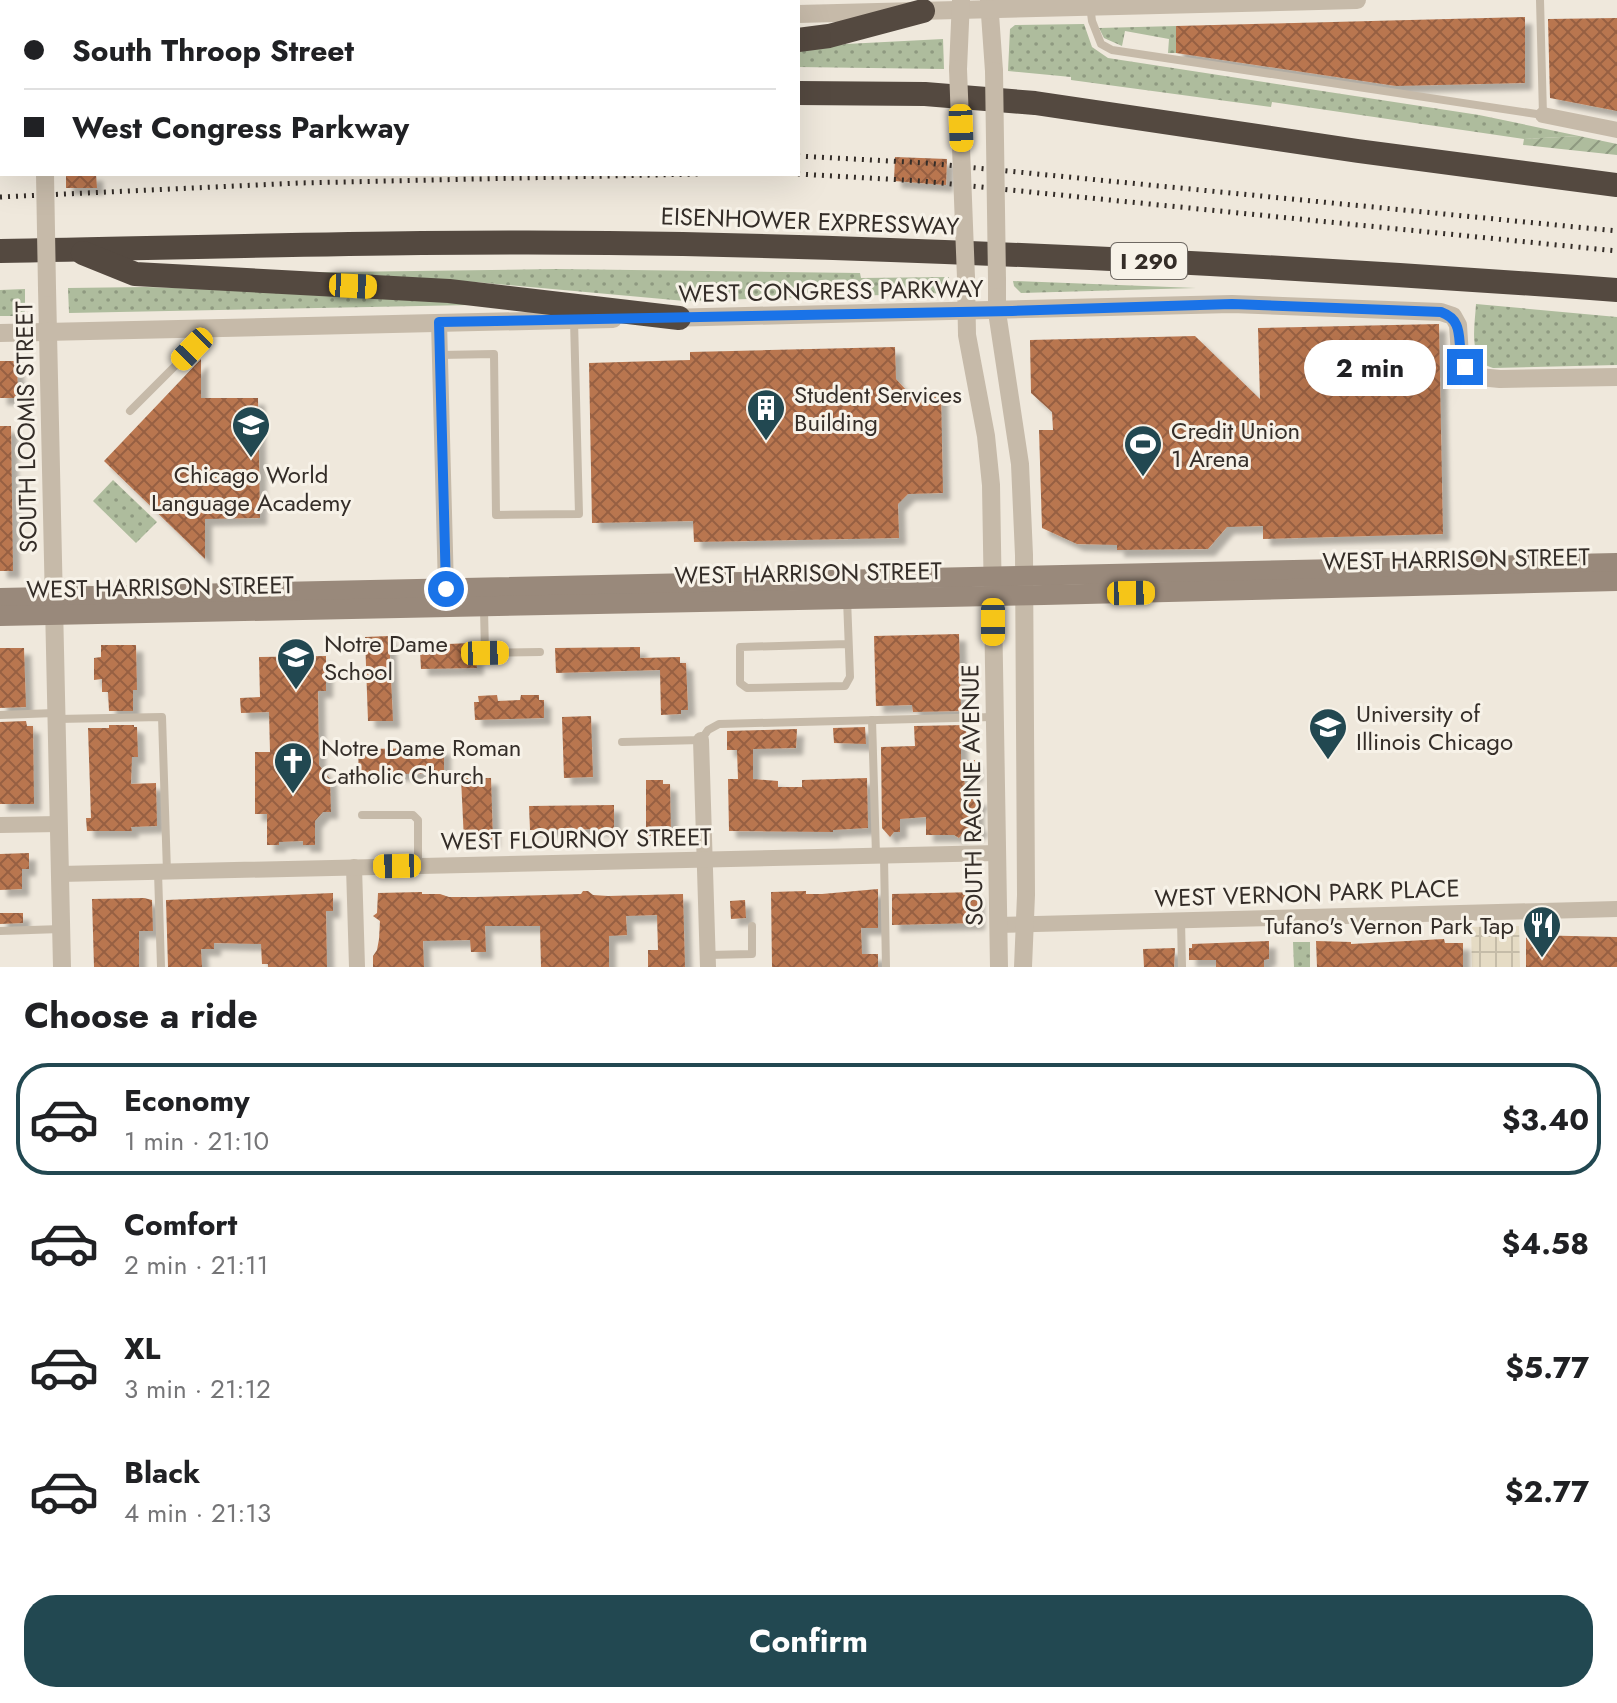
<!DOCTYPE html>
<meta charset="utf-8">
<style>
:root{--surface:#fff;--page:#f2f2f2;--text:#202124;--muted:#757577;--line:#e0e0e0;--accent:#224851}
body{margin:0;font-family:Jost,sans-serif;background:var(--page);color:var(--text);height:100vh;display:flex;flex-direction:column;font-size:30px;white-space:nowrap}
*{box-sizing:border-box;margin:0}
p{font-size:26px;color:var(--muted)}
.icon{flex:none;width:44px;height:44px;fill:none;stroke:currentColor;stroke-width:2;stroke-linecap:round;stroke-linejoin:round}
.map{position:relative;height:967px;overflow:hidden}
.panel{display:flex;flex-direction:column;background:var(--surface);flex:1}
.panel>*{flex:none}
.hud{position:absolute;left:0px;top:0px;width:800px;height:176px;box-shadow:0 8px 32px #0002;display:grid;align-content:center;height:176px;padding:0 24px;background:var(--surface)}
.end{position:absolute;width:36px;height:36px;margin:-18px;border:10px solid #1a73e8;background:#fff;box-shadow:0 0 0 4px #fff}
.from{border-radius:50%}
.bubble{position:absolute;height:56px;border-radius:28px;background:var(--surface);box-shadow:0 8px 32px #0002;font-size:26px;font-weight:700;line-height:56px;text-align:center}
.car{position:absolute;width:24px;height:48px;margin:-24px -12px;border-radius:10px;box-shadow:0 0 6px 2px #0007;background:linear-gradient(#f5c518 24%,#345 0 40%,#f5c518 0 76%,#345 0 86%,#f5c518 0)}
.hud b{display:flex;align-items:center;gap:28px;height:76px;font-size:30px}
.hud b+b{border-top:2px solid var(--line)}
.hud i{width:20px;height:20px;background:var(--text)}
ul{padding:0;list-style:none}
li{display:flex;align-items:center;gap:24px;height:112px;margin:0 16px 12px;padding:0 8px;border:4px solid transparent;border-radius:32px}
li div{flex:1}
li b{display:block;font-size:30px}
li em{font-style:normal;font-weight:700}
li.on{border-color:var(--accent)}
li>.icon{width:72px;height:72px;stroke-width:1.5}
h2{padding:0 24px;font-size:36px;line-height:96px}
.cta{display:flex;gap:16px;margin-top:auto;padding:16px 24px}
.cta a{flex:1;height:92px;border-radius:32px;background:var(--accent);color:#fff;font-size:32px;font-weight:700;line-height:92px;text-align:center}
.map>svg:first-child{display:block}
</style>
<div class="map">
<svg width="1617" height="967" viewBox="0 0 1617 967">
<defs>
<pattern id="grass-dots" width="8" height="8" patternUnits="userSpaceOnUse" patternTransform="scale(2)"><rect width="8" height="8" fill="#aebc9d"/><path d="M2 2h.1M6 6h.1" fill="none" stroke="#8e9980" stroke-width="1.8" stroke-linecap="round"/></pattern>
<pattern id="garden-furrows" width="10" height="10" patternUnits="userSpaceOnUse" patternTransform="scale(2)"><rect width="10" height="10" fill="#aebc9d"/><path d="M-1 1l2-2M0 10L10 0M9 11l2-2" fill="none" stroke="#8e9980"/></pattern>
<pattern id="plaza-grid" width="8" height="8" patternUnits="userSpaceOnUse" patternTransform="scale(2)"><rect width="8" height="8" fill="#e5dbc4"/><path d="M0 4h8M4 0v8" fill="none" stroke="#c5bca8"/></pattern>
<pattern id="building-cross-hatch" width="8" height="8" patternUnits="userSpaceOnUse" patternTransform="scale(2)"><rect width="8" height="8" fill="#b97650"/><path d="M0 0l8 8M0 8l8-8" fill="none" stroke="#976142"/></pattern>
<filter id="shadow"><feDropShadow dx="7" dy="7" stdDeviation="2" flood-color="#0004"/></filter>
</defs>
<rect width="100%" height="100%" fill="#efe8dc"/>
<g fill="url(#grass-dots)">
<polygon points="1084,24 1092,47 1108,58 1479,115 1579,136 1524,139 1272,102 1271,107 1071,80 1071,77 1008,71 1010,29 1015,25"/>
<polygon points="1176,26 1176,53 1168,53 1169,39 1125,31 1122,46 1104,38 1099,28"/>
<polygon points="943,39 944,69 798,67 798,51 846,44"/>
<polygon points="556,269 860,273 861,278 949,277 947,293 685,301 475,282 262,273"/>
<polygon points="1013,281 1196,288 1021,293 1014,286"/>
<polygon points="146,287 291,292 519,304 69,313 68,288"/>
<polygon points="25,289 25,316 0,316 0,290"/>
<path d="M 1476,304 L 1617,317 L 1617,365 L 1493,368 C 1467,360 1475,326 1476,304 Z"/>
<polygon points="113,480 157,522 136,543 93,501"/>
<polygon points="1293,942 1310,942 1310,967 1294,967"/>
</g>
<polygon fill="url(#garden-furrows)" points="1579,136 1617,144 1617,155 1523,145 1524,139"/>
<polygon fill="url(#plaza-grid)" points="1519,926 1520,967 1472,967 1471,927"/>
<g fill="url(#building-cross-hatch)" filter="url(#shadow)">
<polygon points="1525,17 1525,83 1396,86 1176,53 1176,26"/>
<polygon points="1617,18 1617,111 1550,98 1548,19"/>
<polygon points="895,157 947,159 946,185 894,181"/>
<polygon points="66,174 96,174 97,188 66,188"/>
<polygon points="1439,324 1443,534 1263,539 1263,526 1227,527 1208,549 1117,550 1117,545 1077,544 1042,528 1039,430 1053,430 1052,412 1031,393 1030,340 1195,336 1260,399 1258,328"/>
<polygon points="895,347 896,379 907,391 941,391 943,493 908,494 898,504 899,538 694,542 693,521 592,523 589,363 690,360 690,352"/>
<polygon points="201,359 201,398 258,398 260,518 205,519 205,559 104,461"/>
<polygon points="0,361 17,361 18,398 0,398"/>
<polygon points="0,426 11,426 13,571 0,571"/>
<polygon points="959,634 961,711 913,712 912,705 876,706 874,636"/>
<polygon points="389,636 393,721 368,721 365,637"/>
<polygon points="471,643 472,650 476,649 477,668 421,669 420,651 425,650 425,645"/>
<polygon points="101,645 136,645 137,690 133,690 133,711 109,711 108,692 102,692 102,679 94,680 94,658 101,657"/>
<polygon points="640,647 640,658 680,657 680,663 686,663 688,710 681,710 681,714 661,715 660,670 556,673 555,648"/>
<polygon points="0,648 24,648 26,707 0,708"/>
<polygon points="326,656 326,691 318,691 319,765 330,779 331,812 323,812 315,821 315,845 303,845 303,841 279,842 279,845 267,845 267,814 255,814 255,752 270,752 269,712 241,713 240,698 260,697 259,657"/>
<polygon points="497,695 498,701 520,700 521,695 539,695 539,700 544,700 544,718 475,720 474,702 479,702 478,696"/>
<polygon points="591,716 593,777 564,778 562,717"/>
<polygon points="26,721 27,726 33,726 34,804 0,804 0,722"/>
<polygon points="109,725 134,725 134,727 137,727 138,757 132,757 131,784 156,783 157,826 131,827 132,831 87,831 86,818 91,818 88,728 109,728"/>
<polygon points="966,725 966,737 961,737 961,760 975,760 976,775 964,775 966,799 982,799 977,808 977,823 982,829 977,831 977,834 962,834 959,838 954,835 926,835 926,817 900,819 900,832 894,832 890,837 882,828 881,747 915,746 914,726"/>
<polygon points="865,727 866,744 834,743 833,728"/>
<polygon points="797,729 796,748 753,749 753,779 778,781 778,787 802,787 802,780 867,778 868,828 833,830 833,832 729,831 728,779 738,779 737,750 727,750 727,731"/>
<polygon points="444,748 444,773 359,775 358,749"/>
<polygon points="461,778 491,778 493,840 464,841"/>
<polygon points="646,780 663,780 663,784 670,784 671,835 646,836"/>
<polygon points="614,805 614,829 530,830 529,806"/>
<polygon points="29,853 29,869 22,869 22,889 0,890 0,854"/>
<polygon points="878,889 878,928 861,928 862,954 878,954 878,967 772,967 771,892 806,891 806,894 822,894"/>
<polygon points="583,891 588,891 593,895 608,896 683,894 685,967 648,967 648,950 658,950 657,915 626,916 627,935 609,936 609,967 541,967 540,926 485,926 486,952 471,952 470,940 423,941 424,967 373,967 373,956 377,950 379,939 380,921 373,916 377,913 378,893 422,892 422,894 440,894 449,897 475,897 581,894"/>
<polygon points="977,892 978,923 892,925 892,894"/>
<polygon points="333,893 333,911 326,911 327,967 268,967 268,964 262,964 261,944 214,943 214,949 201,949 202,967 168,967 166,900"/>
<polygon points="144,898 152,900 153,931 139,931 139,967 94,967 92,899"/>
<polygon points="745,900 746,918 731,919 730,901"/>
<polygon points="0,913 23,913 23,923 0,924"/>
<polygon points="1526,935 1617,937 1617,967 1526,967"/>
<polygon points="1444,939 1445,943 1463,943 1463,967 1317,967 1316,941 1351,942 1351,944"/>
<polygon points="1269,941 1269,959 1264,960 1264,967 1216,967 1216,960 1189,960 1189,948 1192,948 1192,944"/>
<polygon points="1175,948 1174,967 1144,967 1143,949"/>
</g>
<g fill="none" stroke-linecap="round" stroke-linejoin="round">
<g stroke="#c6baa9" stroke-width="8">
<polyline points="1090,5 1092,21 1101,44 1112,50 1543,115 1540,0"/>
<polyline points="440,355 494,354 496,515 579,514 574,320"/>
<polyline points="130,411 192,349 191,330"/>
<polyline points="847,599 850,677 845,686 747,688 740,683 740,647 848,644"/>
<polyline points="484,609 485,653 540,652"/>
<polyline points="0,715 55,713"/>
<polyline points="57,719 162,717 167,872"/>
<polyline points="872,720 876,855"/>
<polyline points="622,742 701,740 708,730 719,724 993,717"/>
<polyline points="362,815 413,815 418,820 418,865"/>
<polyline points="884,857 886,967"/>
<polyline points="158,872 161,967"/>
<polyline points="1181,920 1182,967"/>
<polyline points="0,931 61,929"/>
<polyline points="708,955 752,954 752,926"/>
</g>
<g stroke="#c6baa9" stroke-width="16">
<polyline points="1543,115 1617,130"/>
<polyline points="439,322 446,589"/>
<polyline points="701,740 708,967"/>
<polyline points="0,825 59,824"/>
<polyline points="354,867 357,967"/>
<polyline points="60,874 997,853"/>
<polyline points="998,925 1617,909"/>
</g>
<g stroke="#c6baa9" stroke-width="18">
<polyline points="42,0 42,2"/>
<polyline points="511,0 512,2"/>
<polyline points="989,0 994,71"/>
<polyline points="798,14 1357,0"/>
<polyline points="0,26 2,26"/>
<polyline points="958,69 961,0"/>
<polyline points="966,278 967,335 986,436 991,485 999,967"/>
<polyline points="997,280 997,312 1020,464 1024,555 1026,895 1023,967"/>
<polyline points="47,288 62,967"/>
<polyline points="667,318 1232,304 1441,312 1453,316 1458,325 1460,356 1465,367 1479,377 1500,379 1617,377"/>
<polyline points="0,333 613,319"/>
</g>
<g stroke="#99897b" stroke-width="20">
<polyline points="0,598 1617,563"/>
<polyline points="0,616 1044,595 1617,581"/>
</g>
<g stroke="#544940" stroke-width="24">
<polyline points="798,40 829,36 923,11"/>
<polyline points="798,93 925,94 1035,103 1358,151 1617,185"/>
<polyline points="0,110 2,110"/>
<path d="M 0,251 C 227,247 456,239 683,244 C 995,251 1306,267 1617,290"/>
<polyline points="83,253 135,274 449,291 679,318"/>
</g>
<g stroke="#342d28" stroke-width="5" stroke-dasharray="2 6" stroke-linecap="butt">
<polyline points="798,156 926,163 1617,231"/>
<polyline points="0,173 2,173"/>
<polyline points="798,174 921,181 1617,251"/>
<polyline points="0,197 299,183 698,174"/>
</g>
<g stroke="#c6baa9" stroke-width="18">
<polyline points="958,69 966,278"/>
<polyline points="994,71 997,280"/>
<polyline points="45,174 47,288"/>
</g>
</g>
<g fill="none" stroke-linecap="round" stroke-linejoin="round">
<path stroke="#1a73e8" stroke-width="10" d="M 446,589 L 439,322 L 1012,311 L 1232,304 L 1441,312 C 1468,322 1454,345 1465,367"/>
</g>
<defs>
<g id="building-pin" transform="scale(2)"><path d="M0 17L-7.5 6A9.5 9.5 0 1 1 7.5 6Z" fill="#224851" stroke="#f7f2e8"/><path d="M-4-6H4V6H1V3H-1V6H-4ZM-2.5-4.3h1.7v1.8h-1.7ZM.8-4.3h1.7v1.8H.8ZM-2.5-1h1.7V.8h-1.7ZM.8-1h1.7V.8H.8Z" fill="#fff"/></g>
<g id="school-pin" transform="scale(2)"><path d="M0 17L-7.5 6A9.5 9.5 0 1 1 7.5 6Z" fill="#224851" stroke="#f7f2e8"/><path d="M0-5L7-2L0 1L-7-2ZM-4 1L0 2.5L4 1V4Q0 6-4 4Z" fill="#fff"/></g>
<g id="stadium-pin" transform="scale(2)"><path d="M0 17L-7.5 6A9.5 9.5 0 1 1 7.5 6Z" fill="#224851" stroke="#f7f2e8"/><path d="M0-5a6.5 5 0 1 0 0 10a6.5 5 0 1 0 0-10ZM-3.5-1.8h7v3.6h-7Z" fill="#fff"/></g>
<g id="university-pin" transform="scale(2)"><path d="M0 17L-7.5 6A9.5 9.5 0 1 1 7.5 6Z" fill="#224851" stroke="#f7f2e8"/><path d="M0-5L7-2L0 1L-7-2ZM-4 1L0 2.5L4 1V4Q0 6-4 4Z" fill="#fff"/></g>
<g id="church-pin" transform="scale(2)"><path d="M0 17L-7.5 6A9.5 9.5 0 1 1 7.5 6Z" fill="#224851" stroke="#f7f2e8"/><path d="M-1.2-6h2.4v3.5h3.3v2.4h-3.3V6h-2.4V-.1h-3.3v-2.4h3.3Z" fill="#fff"/></g>
<g id="restaurant-pin" transform="scale(2)"><path d="M0 17L-7.5 6A9.5 9.5 0 1 1 7.5 6Z" fill="#224851" stroke="#f7f2e8"/><path d="M-5-6h1v4h1v-4h1v4h1v-4h1v5L-1.5 .5V6h-2V.5L-5-1ZM5-6V6H3V1.5H1.5Q1.5-4 5-6Z" fill="#fff"/></g>
</defs>
<g fill-rule="evenodd">
<use href="#building-pin" x="766" y="408"/>
<use href="#school-pin" x="251" y="425"/>
<use href="#stadium-pin" x="1143" y="444"/>
<use href="#school-pin" x="296" y="657"/>
<use href="#university-pin" x="1328" y="727"/>
<use href="#church-pin" x="293" y="761"/>
<use href="#restaurant-pin" x="1542" y="925"/>
</g>
<g text-anchor="middle" dominant-baseline="central" stroke-width="6" stroke-linejoin="round" paint-order="stroke">
<rect fill="#f7f2e8" stroke="#6e6862" stroke-width="2" x="1111" y="243" width="76" height="36" rx="6"/>
<g font-size="22" font-weight="bold" fill="#342d28">
<text x="1149" y="261">I 290</text>
</g>
<g font-size="24" fill="#342d28" stroke="#f7f2e8">
<text transform="translate(810 221) rotate(2)">EISENHOWER EXPRESSWAY</text>
<text transform="translate(831 291) rotate(-1)">WEST CONGRESS PARKWAY</text>
<text transform="translate(26 427) rotate(-91)">SOUTH LOOMIS STREET</text>
<text transform="translate(1456 559) rotate(-1)">WEST HARRISON STREET</text>
<text transform="translate(808 573) rotate(-1)">WEST HARRISON STREET</text>
<text transform="translate(160 587) rotate(-1)">WEST HARRISON STREET</text>
<text transform="translate(972 795) rotate(-91)">SOUTH RACINE AVENUE</text>
<text transform="translate(576 839) rotate(-1)">WEST FLOURNOY STREET</text>
<text transform="translate(1307 893) rotate(-2)">WEST VERNON PARK PLACE</text>
</g>
<g font-size="24" fill="#342d28" stroke="#f7f2e8" text-anchor="start">
<text x="794" y="394">Student Services<tspan x="794" dy="28">Building</tspan></text>
<text x="1171" y="430">Credit Union<tspan x="1171" dy="28">1 Arena</tspan></text>
<text x="251" y="474" text-anchor="middle">Chicago World<tspan x="251" dy="28">Language Academy</tspan></text>
<text x="324" y="643">Notre Dame<tspan x="324" dy="28">School</tspan></text>
<text x="1356" y="713">University of<tspan x="1356" dy="28">Illinois Chicago</tspan></text>
<text x="321" y="747">Notre Dame Roman<tspan x="321" dy="28">Catholic Church</tspan></text>
<text x="1514" y="925" text-anchor="end">Tufano's Vernon Park Tap</text>
</g>
</g>
</svg>
<i class="end from" style="left:446px;top:589px"></i>
<i class="end" style="left:1465px;top:367px"></i>
<div class="bubble" style="left:1304px;top:340px;width:132px">2 min</div>
<i class="car" style="left:961px;top:128px;rotate:178deg"></i>
<i class="car" style="left:353px;top:286px;rotate:93deg"></i>
<i class="car" style="left:192px;top:349px;rotate:224deg"></i>
<i class="car" style="left:1131px;top:593px;rotate:89deg"></i>
<i class="car" style="left:993px;top:622px;rotate:180deg"></i>
<i class="car" style="left:485px;top:653px;rotate:89deg"></i>
<i class="car" style="left:397px;top:866px;rotate:269deg"></i>
<div class="hud">
<b><i class="from"></i>South Throop Street</b>
<b><i></i>West Congress Parkway</b>
</div>
</div>
<section class="panel">
<h2>Choose a ride</h2>
<ul>
<li class="on"><svg class="icon" aria-label="car" viewBox="0 0 24 24"><path d="M5 17H2v-5l4-1 3-4h7l3 4 3 1v5h-3M9 17h6M6 11h13"/><circle cx="7" cy="17" r="2"/><circle cx="17" cy="17" r="2"/></svg><div><b>Economy</b><p>1 min · 21:10</p></div><em>$3.40</em></li>
<li><svg class="icon" aria-label="car" viewBox="0 0 24 24"><path d="M5 17H2v-5l4-1 3-4h7l3 4 3 1v5h-3M9 17h6M6 11h13"/><circle cx="7" cy="17" r="2"/><circle cx="17" cy="17" r="2"/></svg><div><b>Comfort</b><p>2 min · 21:11</p></div><em>$4.58</em></li>
<li><svg class="icon" aria-label="car" viewBox="0 0 24 24"><path d="M5 17H2v-5l4-1 3-4h7l3 4 3 1v5h-3M9 17h6M6 11h13"/><circle cx="7" cy="17" r="2"/><circle cx="17" cy="17" r="2"/></svg><div><b>XL</b><p>3 min · 21:12</p></div><em>$5.77</em></li>
<li><svg class="icon" aria-label="car" viewBox="0 0 24 24"><path d="M5 17H2v-5l4-1 3-4h7l3 4 3 1v5h-3M9 17h6M6 11h13"/><circle cx="7" cy="17" r="2"/><circle cx="17" cy="17" r="2"/></svg><div><b>Black</b><p>4 min · 21:13</p></div><em>$2.77</em></li>
</ul>
<div class="cta"><a>Confirm</a></div>
</section>
